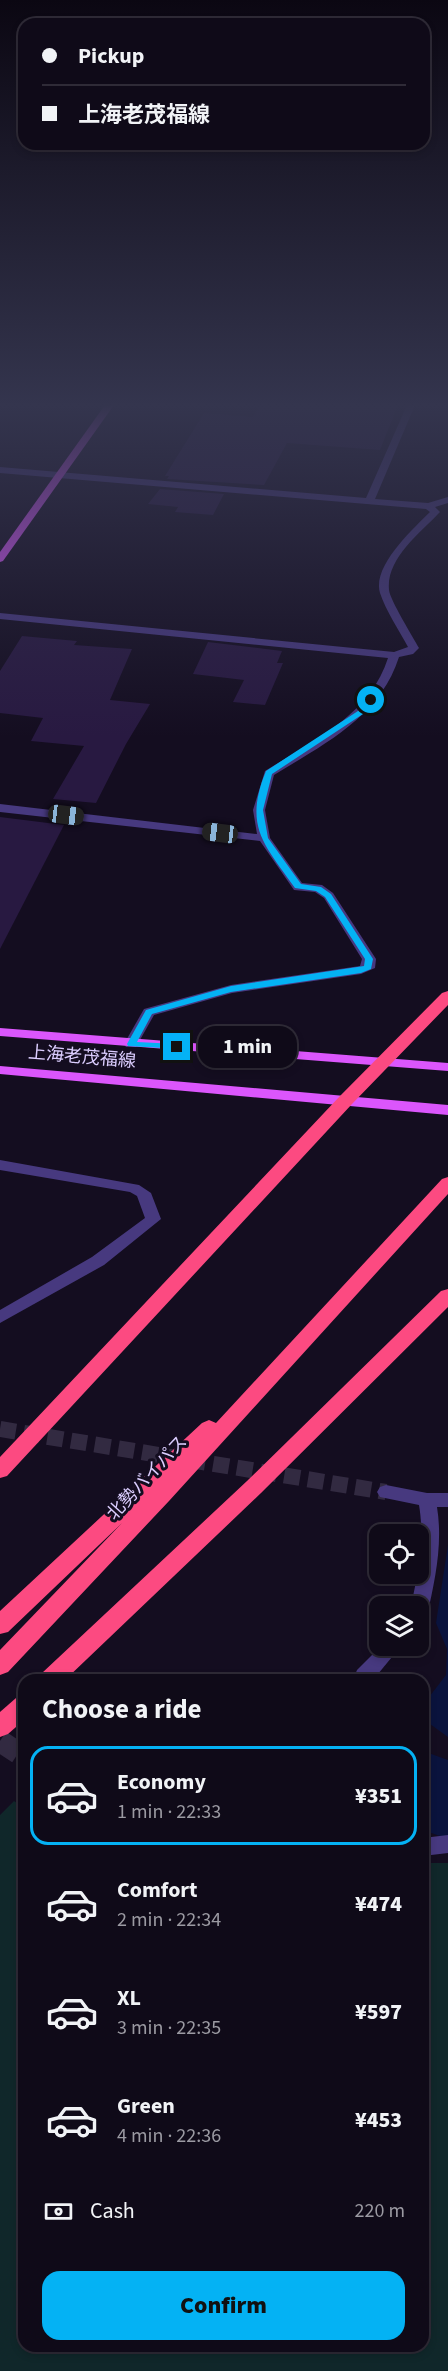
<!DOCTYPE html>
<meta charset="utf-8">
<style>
:root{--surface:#0f0a18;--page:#1d1825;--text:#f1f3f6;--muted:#9b9aa2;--line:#2f2b37;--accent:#04b2f4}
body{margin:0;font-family:"Source Sans 3","Noto Sans JP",sans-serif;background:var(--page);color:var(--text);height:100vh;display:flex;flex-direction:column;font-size:22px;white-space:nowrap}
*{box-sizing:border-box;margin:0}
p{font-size:20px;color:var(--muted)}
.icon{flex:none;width:33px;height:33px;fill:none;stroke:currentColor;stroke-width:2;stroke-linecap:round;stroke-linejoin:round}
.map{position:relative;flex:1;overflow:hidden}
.side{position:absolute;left:18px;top:1674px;width:411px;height:678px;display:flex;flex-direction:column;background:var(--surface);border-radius:18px;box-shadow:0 3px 9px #0003,0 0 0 2px var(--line)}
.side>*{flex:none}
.banner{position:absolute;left:18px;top:18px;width:412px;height:132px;border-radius:18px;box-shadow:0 3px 9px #0003,0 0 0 2px var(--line);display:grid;align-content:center;height:132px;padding:0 24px;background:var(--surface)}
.tools{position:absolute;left:369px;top:1524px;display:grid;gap:12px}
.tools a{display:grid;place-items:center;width:60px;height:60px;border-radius:12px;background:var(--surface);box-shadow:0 3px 9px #0003,0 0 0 2px var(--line);font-size:30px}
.end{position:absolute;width:27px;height:27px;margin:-14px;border:8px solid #04b2f4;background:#111;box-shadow:0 0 0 3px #111}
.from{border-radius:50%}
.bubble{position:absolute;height:42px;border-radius:18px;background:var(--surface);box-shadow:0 3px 9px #0003,0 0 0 2px var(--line);font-size:20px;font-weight:800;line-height:42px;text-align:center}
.car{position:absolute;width:18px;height:36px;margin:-18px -9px;border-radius:8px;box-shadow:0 0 4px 2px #0007;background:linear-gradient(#222 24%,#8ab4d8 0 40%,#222 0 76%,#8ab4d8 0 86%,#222 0)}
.banner b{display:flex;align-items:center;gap:21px;height:57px;font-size:22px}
.banner b+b{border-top:2px solid var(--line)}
.banner i{width:15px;height:15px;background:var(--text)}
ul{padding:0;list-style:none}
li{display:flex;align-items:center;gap:18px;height:99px;margin:0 12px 9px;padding:0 12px;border:3px solid transparent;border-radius:18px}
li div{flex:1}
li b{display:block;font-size:22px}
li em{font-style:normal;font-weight:800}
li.current{border-color:var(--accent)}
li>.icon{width:54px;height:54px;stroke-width:1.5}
h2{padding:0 24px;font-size:27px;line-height:72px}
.pay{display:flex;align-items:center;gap:15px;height:66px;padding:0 24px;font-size:22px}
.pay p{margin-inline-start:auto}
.button{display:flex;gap:12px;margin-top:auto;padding:12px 24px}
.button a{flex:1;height:69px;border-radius:18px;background:var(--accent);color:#111;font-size:24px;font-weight:800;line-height:69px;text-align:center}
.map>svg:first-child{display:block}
</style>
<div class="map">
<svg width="448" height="2371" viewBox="0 0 448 2371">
<rect width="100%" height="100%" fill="#140d20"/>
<polygon fill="#10272a" points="14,1801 24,1808 24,2346 423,2346 423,1863 448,1863 448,2371 0,2371 0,1815"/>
<polygon fill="#0a133d" points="448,1545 448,1737 423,1719 423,1705 446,1675 447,1649 436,1623"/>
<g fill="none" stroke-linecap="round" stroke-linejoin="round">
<polygon fill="#0a133d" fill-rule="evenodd" points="423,1751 448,1760 448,1839 423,1830"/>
</g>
<g fill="#281941">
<polygon points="260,405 398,405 380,450 287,443 264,485 167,479 169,476 165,476 204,413 253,417"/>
<polygon points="160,489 224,494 213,515 175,512 178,507 148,504"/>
<polygon points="22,636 77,641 74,645 132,649 110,700 150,704 126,744 96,803 53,799 84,746 31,741 43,718 0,713 0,671"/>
<polygon points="208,642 282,651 277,663 283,663 265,705 233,702 244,680 193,674"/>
<polygon points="0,817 64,825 0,949"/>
</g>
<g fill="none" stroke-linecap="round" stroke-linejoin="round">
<polyline stroke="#322a41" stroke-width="16" stroke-dasharray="16 8" stroke-linecap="butt" points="0,1429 386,1492"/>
<polyline stroke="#322a41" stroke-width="22" stroke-dasharray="22 11" stroke-linecap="butt" points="0,1741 24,1757"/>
<g fill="#47397f" fill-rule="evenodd">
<path d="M 407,405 L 415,405 L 375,499 L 428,503 L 448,497 L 448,503 L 435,507 L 440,512 L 438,514 C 419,534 386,559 389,590 C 390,600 413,637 419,648 L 413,654 L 399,657 C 380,717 324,744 274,775 L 265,810 L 270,838 L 302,883 L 322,885 L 333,893 L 376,959 L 375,968 L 361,974 L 232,993 L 154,1015 L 136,1047 L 126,1047 L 124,1044 L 144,1009 L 231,985 L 360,966 L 362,959 L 324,898 L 315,892 L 294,890 L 260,841 L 0,812 L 0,804 L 257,834 L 253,810 L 265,771 C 313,741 370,715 388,658 L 0,619 L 0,613 L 394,652 L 408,647 C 399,630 386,611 380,593 C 372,566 413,529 430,512 L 426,509 L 0,473 L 0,467 L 366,498 Z"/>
<polygon points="0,1160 139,1185 151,1193 161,1219 104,1265 0,1323 0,1310 92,1257 145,1218 137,1196 130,1192 0,1170"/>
<path d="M 386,1485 L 427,1493 L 448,1493 L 448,1507 L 437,1507 C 443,1544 435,1580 427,1616 L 425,1621 L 418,1623 L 418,1606 L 411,1606 C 418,1573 425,1541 419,1505 L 380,1497 L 377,1492 L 380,1487 Z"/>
<polygon points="381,1646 401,1646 373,1680 353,1680 357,1670"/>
<polygon points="448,1835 448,1853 423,1856 423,1838"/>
</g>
<g fill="#db56fc" fill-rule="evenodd">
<polygon points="105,405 114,405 3,561 0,562 0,552"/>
<polygon points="0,1028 448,1063 448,1071 0,1036"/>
<polygon points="0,1066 448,1105 448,1115 0,1074"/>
</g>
<g fill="#fc4a81" fill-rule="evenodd">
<polygon points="448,991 448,1005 352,1104 7,1476 0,1478 0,1457 340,1096 442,993"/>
<polygon points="448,1177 448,1194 169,1501 8,1672 0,1675 0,1650 122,1523 8,1632 0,1634 0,1611 202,1423 209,1420 216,1423 442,1179"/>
<polygon points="448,1289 448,1307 261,1493 65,1680 38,1680 42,1673 247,1481 441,1291"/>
<polygon points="24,1695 24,1720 8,1734 0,1737 0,1712 16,1698"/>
</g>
</g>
<linearGradient id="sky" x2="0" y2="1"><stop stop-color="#0b0712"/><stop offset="0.55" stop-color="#34354e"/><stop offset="1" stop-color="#34354e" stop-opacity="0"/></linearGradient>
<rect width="448" height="737" fill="url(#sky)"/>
<path fill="#04b2f4" d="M 369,698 L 375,700 L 363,714 L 272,774 L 263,810 L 268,838 L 301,884 L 321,887 L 331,894 L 373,959 L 371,969 L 361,973 L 231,992 L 152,1014 L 137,1042 L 177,1044 L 182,1047 L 180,1049 L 128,1046 L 127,1044 L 146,1010 L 231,986 L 364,966 L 365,959 L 325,897 L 316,891 L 295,888 C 265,845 243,827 266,771 L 358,711 Z"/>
<g text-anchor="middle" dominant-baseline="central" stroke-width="6" stroke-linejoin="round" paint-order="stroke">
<g font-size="18" fill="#dbcdfe" stroke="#140d20">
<text transform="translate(82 1057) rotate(5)">上海老茂福線</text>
<text transform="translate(147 1478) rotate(-47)">北勢バイパス</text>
</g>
</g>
</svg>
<div class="tools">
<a><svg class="icon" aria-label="locate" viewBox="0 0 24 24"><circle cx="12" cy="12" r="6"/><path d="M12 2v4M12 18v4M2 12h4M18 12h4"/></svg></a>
<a><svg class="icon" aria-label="layers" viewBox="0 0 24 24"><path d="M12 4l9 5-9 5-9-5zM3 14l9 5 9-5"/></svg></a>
</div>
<i class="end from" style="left:371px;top:700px"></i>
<i class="end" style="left:177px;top:1047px"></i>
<div class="bubble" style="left:198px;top:1026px;width:99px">1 min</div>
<i class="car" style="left:66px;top:815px;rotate:97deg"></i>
<i class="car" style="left:220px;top:833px;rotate:277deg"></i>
<div class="banner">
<b><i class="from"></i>Pickup</b>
<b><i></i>上海老茂福線</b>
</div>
<section class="side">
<h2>Choose a ride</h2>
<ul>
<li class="current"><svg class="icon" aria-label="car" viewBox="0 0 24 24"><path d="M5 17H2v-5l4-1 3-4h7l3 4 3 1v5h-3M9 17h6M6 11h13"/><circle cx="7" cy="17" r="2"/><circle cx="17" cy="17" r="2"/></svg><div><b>Economy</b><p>1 min · 22:33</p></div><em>¥351</em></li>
<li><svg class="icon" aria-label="car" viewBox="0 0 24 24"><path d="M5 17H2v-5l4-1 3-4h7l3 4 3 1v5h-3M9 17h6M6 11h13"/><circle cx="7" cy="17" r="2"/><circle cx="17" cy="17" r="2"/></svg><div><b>Comfort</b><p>2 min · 22:34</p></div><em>¥474</em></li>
<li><svg class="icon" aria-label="car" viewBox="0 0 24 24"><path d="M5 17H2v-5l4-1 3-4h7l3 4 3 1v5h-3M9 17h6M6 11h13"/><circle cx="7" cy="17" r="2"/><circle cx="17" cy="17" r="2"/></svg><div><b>XL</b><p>3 min · 22:35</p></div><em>¥597</em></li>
<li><svg class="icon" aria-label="car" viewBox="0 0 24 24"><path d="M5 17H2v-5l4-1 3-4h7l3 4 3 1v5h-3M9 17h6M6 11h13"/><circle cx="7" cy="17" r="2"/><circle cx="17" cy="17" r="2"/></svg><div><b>Green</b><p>4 min · 22:36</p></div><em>¥453</em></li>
</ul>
<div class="pay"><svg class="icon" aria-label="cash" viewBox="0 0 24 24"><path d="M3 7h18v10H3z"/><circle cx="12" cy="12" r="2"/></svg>Cash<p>220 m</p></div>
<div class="button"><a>Confirm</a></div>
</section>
</div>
